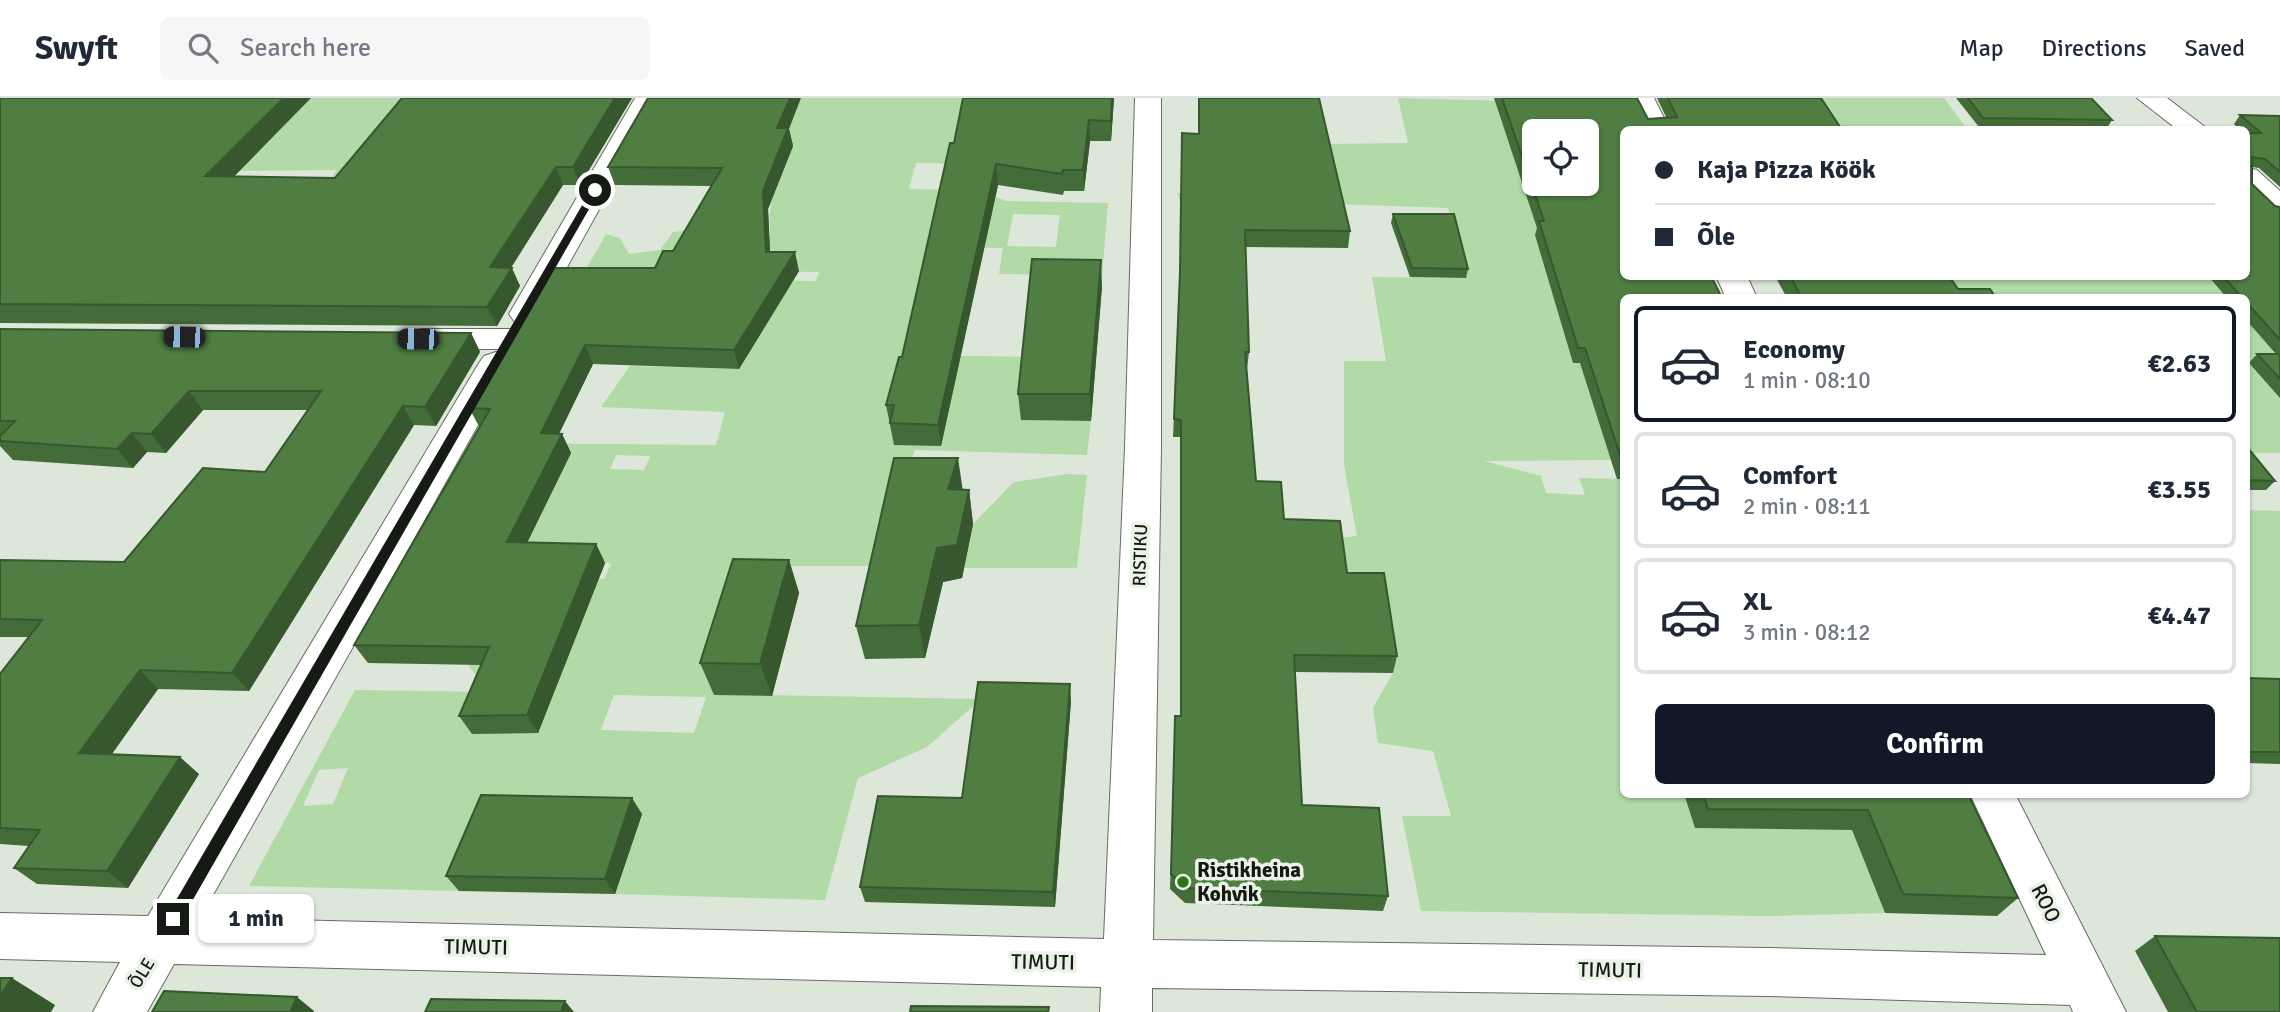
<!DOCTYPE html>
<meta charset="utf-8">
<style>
:root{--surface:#fff;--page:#f6f6f7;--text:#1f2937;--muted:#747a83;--line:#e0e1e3;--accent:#111827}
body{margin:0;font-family:Signika,sans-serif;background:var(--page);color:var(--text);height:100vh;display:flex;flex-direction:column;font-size:26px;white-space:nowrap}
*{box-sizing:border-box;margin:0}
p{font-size:23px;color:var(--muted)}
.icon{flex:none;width:38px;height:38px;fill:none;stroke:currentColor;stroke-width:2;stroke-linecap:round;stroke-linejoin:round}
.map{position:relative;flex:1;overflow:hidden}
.panel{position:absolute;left:1620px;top:196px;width:630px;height:504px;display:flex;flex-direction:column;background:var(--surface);border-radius:10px;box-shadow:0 2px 5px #0004}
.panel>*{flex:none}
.banner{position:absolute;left:1620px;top:28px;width:630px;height:154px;border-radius:10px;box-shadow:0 2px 5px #0004;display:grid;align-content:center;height:154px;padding:0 35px;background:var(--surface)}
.fabs{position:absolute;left:1522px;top:21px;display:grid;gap:14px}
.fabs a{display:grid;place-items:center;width:77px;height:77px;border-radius:10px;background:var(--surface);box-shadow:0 2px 5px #0004;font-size:35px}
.end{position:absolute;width:32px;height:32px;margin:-16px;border:9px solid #161a15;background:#fff;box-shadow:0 0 0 4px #fff}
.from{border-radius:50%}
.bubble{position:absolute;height:49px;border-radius:10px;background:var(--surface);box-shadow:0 2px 5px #0004;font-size:23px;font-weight:800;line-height:49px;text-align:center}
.car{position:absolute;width:21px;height:42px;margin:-21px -10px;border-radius:9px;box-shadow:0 0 5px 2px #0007;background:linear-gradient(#222 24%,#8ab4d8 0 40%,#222 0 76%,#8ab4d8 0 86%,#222 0)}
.banner b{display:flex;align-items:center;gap:24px;height:66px;font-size:26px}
.banner b+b{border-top:2px solid var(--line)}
.banner i{width:18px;height:18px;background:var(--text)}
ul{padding:12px 0 0;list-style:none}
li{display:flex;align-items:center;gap:21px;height:116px;margin:0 14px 10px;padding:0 21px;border:4px solid var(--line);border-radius:10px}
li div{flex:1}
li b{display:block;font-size:26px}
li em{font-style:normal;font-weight:800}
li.on{border-color:var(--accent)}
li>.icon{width:63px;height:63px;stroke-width:1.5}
.button{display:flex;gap:14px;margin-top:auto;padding:14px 35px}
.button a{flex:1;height:80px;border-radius:10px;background:var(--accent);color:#fff;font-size:28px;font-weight:800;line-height:80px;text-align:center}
header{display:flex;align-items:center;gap:42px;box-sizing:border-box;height:98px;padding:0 35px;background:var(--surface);border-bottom:2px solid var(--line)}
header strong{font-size:33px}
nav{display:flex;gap:38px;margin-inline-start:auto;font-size:24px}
.search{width:490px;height:63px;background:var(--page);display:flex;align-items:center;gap:18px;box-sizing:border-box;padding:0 24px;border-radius:10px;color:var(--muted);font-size:26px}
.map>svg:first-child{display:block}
</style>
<header>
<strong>Swyft</strong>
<div class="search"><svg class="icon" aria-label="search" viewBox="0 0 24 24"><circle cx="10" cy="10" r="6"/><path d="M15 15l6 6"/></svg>Search here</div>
<nav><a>Map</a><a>Directions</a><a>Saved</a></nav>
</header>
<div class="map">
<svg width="2280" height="914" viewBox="0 0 2280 914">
<rect width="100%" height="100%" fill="#dce6d9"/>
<g fill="#b1daa6" fill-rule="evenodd">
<polygon points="306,0 503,0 316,98 337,72 240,73 298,13"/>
<path d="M 801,0 L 970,0 L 981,66 L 916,65 L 909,91 L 976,92 L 1006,103 L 1108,105 L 1102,178 L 999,176 L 1003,150 L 934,149 L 913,257 L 1027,259 L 1021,322 L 1091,323 L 1087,357 L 915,352 L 901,393 L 883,468 L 788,468 L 714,596 L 981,601 L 927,649 L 858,680 L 825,802 L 615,796 L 641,716 L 459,793 L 249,788 L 355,592 L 489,594 L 468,567 L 492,345 L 716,347 L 725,314 L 601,309 L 630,268 L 739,271 L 748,257 L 666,180 L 816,183 L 819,174 L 586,171 L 606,136 L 620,140 L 629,156 L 660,152 L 673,134 L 702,131 L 770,142 C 767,93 782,45 801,0 ZM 1013,116 L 1060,117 L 1056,149 L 1007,148 ZM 955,282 L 945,330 L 890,328 ZM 616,357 L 649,358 L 650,359 L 644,372 L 610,371 ZM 561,464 L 610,465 L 611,466 L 604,481 L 555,480 ZM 614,597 L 705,599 L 706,599 L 694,635 L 601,632 ZM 348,670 L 333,706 L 303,708 L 319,672 Z"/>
<polygon points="1398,0 1547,4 1535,33 1513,55 1604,202 1611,362 1484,363 1541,378 1546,395 1585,397 1579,380 1624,381 1624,696 1684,697 1696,730 1838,697 1885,815 1766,818 1421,813 1402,718 1451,718 1433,653 1378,645 1373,610 1393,575 1345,492 1337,440 1357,438 1344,367 1344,263 1386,263 1372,179 1465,180 1448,110 1337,106 1181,105 1177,95 1283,97 1327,46 1408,45"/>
<polygon points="1679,0 1944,0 1965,28 2136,31 1747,31"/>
<polygon points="1913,179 2208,179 2224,196 2280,201 2280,355 2247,355 2247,200 1945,199"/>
<polygon points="1068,376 1087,377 1077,470 964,470 973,426 1014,384"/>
<polygon points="2247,412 2280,413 2280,593 2247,592"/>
</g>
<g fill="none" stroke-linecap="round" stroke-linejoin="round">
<g stroke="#656e63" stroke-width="2">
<g id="minor">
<polygon points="635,0 661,0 541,216 536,223 525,226 514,223 509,216"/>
<polygon points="1135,0 1161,0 1161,349 1153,842 1768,850 2046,857 1970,696 2015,696 2126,914 2073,914 2070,907 1768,898 1152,890 1152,914 1100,914 1101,889 174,866 147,914 93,914 120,864 0,861 0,815 148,818 479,265 484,258 496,254 508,258 513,265 200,820 1104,841 1125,349"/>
<polygon points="1628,0 1654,0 1670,32 1643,32"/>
<polygon points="2137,0 2167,0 2209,32 2178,32"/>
<polygon points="2247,70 2257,72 2280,93 2280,118 2270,115 2247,93"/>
<polygon points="1716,178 1747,178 1757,200 1726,200"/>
<polygon points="422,231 511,231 522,234 527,241 522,248 511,251 422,251 411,248 406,241 411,234"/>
</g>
</g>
<use href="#minor" fill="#fff" fill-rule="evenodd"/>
</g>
<g fill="#446c39">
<polygon points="0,0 234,79 335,80 632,0 580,87 563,87 511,170 520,188 497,228 0,225"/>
<polygon points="963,0 1114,0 1111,43 1090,43 1084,93 1064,93 1063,97 998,87 941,348 894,347 886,307 902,259 954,45"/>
<polygon points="1494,0 1637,0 1648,21 1666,19 1657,0 1821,0 1624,32 1624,381 1617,381 1580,265 1573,265 1535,137 1537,130"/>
<polygon points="1956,0 2091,0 2112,22 2107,30 1979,29"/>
<polygon points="2240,17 2280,18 2280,89 2259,70 2252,69 2252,86 2275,108 2280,109 2280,300 2249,265 2257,256 2276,256 2247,223 2247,200 2227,200 2208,178 2247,178 2247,32 2240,32 2234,26"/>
<polygon points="789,31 793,48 768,111 770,154 799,173 739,271 593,266 559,336 562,336 571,355 527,445 596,446 605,465 538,635 472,636 459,618 481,567 368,565 354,547 480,330 469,310 655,170 673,153 711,88 615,87 608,69"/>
<polygon points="1198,36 1350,133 1348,150 1245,149 1249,254 1247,271 1256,383 1284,421 1347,475 1397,558 1393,575 1295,574 1302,707 1388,798 1383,813 1185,805 1170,791 1175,618 1180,618 1180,339 1173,339 1180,182"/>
<polygon points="1393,116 1468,171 1466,180 1410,179 1391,125"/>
<polygon points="1775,178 1949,178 1958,191 1996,200 1787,200"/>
<polygon points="1102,188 1091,323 1021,322 1018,296"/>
<polygon points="0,231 471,235 480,254 436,328 414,327 249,593 158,591 111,656 199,676 128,790 37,786 14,770 29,748 0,746 0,576 29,539 0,539 0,462 124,464 265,374 308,312 203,312 166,355 147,354 133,370 13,362 0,348"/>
<polygon points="2247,349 2275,383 2266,392 2247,392"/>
<polygon points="969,392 973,426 962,480 943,484 925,560 865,561 856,528"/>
<polygon points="789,462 799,495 772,598 714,597 700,565"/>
<polygon points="2247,580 2280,581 2280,666 2247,665"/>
<polygon points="1071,603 1055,809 865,804 860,789"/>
<polygon points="1684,696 1968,696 2018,800 1997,818 1885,815 1852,732 1695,730"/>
<polygon points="642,716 615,796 459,793 446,778"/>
<polygon points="2155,838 2280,914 2168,914 2135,853"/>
</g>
<g fill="#37582e">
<polygon points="284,0 311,0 216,97 205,78"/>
<polygon points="615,0 632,0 580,87 573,69"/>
<polygon points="790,0 801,0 789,31 793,48 768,111 771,172 766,154 763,93 777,30"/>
<polygon points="1112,0 1114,0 1111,43 1111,23"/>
<polygon points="1089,22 1090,43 1084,93 1083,72"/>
<polygon points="996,66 998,87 941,348 938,327"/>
<polygon points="556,69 563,87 499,188 490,169"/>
<polygon points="795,154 799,173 739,271 734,252"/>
<polygon points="1101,162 1102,188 1091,323 1090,296"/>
<polygon points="512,170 520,188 497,228 487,209"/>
<polygon points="471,235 480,254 436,328 425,309"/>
<polygon points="585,247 593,266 550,354 541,335"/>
<polygon points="189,293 203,312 166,355 151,336"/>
<polygon points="403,308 414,327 249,593 232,575"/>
<polygon points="132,335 147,354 133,370 117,351"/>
<polygon points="562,336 571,355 518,463 507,444"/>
<polygon points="958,360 963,394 948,391"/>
<polygon points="969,392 973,426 962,480 943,484 925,560 919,527 937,450"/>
<polygon points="596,446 605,465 538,635 527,617"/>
<polygon points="789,462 799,495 772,598 760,566"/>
<polygon points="140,572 158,591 100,673 79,655"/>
<polygon points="1070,586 1071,603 1055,809 1053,794"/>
<polygon points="180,659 199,676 128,790 107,773"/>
<polygon points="632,700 642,716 615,796 605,781"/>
<polygon points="12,880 55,907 51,914 0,914 0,898"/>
<polygon points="297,899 314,913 314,914 290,914"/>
<polygon points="565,903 574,914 561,914"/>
</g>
<g fill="#4f7d42" stroke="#37582e" stroke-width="2" fill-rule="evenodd">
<polygon points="0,0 284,0 205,78 335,80 402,0 615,0 573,69 556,69 490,169 512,170 487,209 0,206"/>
<polygon points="648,0 790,0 777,30 788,30 763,93 766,154 795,154 734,252 585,247 541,335 562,336 507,444 596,446 527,617 459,618 489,549 354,547 490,311 469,310 550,170 655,170 663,153 673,153 722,70 608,69"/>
<polygon points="963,0 1112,0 1111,23 1089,22 1083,72 1063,72 1062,76 996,66 938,327 890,325 894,307 886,307 899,259 902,259 950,45 954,45"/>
<polygon points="1199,0 1319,0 1350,133 1245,132 1249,254 1245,254 1256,383 1281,384 1284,421 1340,423 1347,475 1384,475 1397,558 1294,557 1302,707 1379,710 1388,798 1185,790 1171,776 1175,618 1181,618 1181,322 1174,321 1180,174 1182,35 1199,36"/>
<path d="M 1502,0 L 1637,0 L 1648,21 L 1677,19 L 1668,0 L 1821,0 L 1842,32 L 1624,32 L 1624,178 L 1711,178 L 1722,200 L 1624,200 L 1624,366 L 1623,366 L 1585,250 L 1578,250 L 1539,123 L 1544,123 ZM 1535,33 L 1587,33 L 1587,86 L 1535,86 Z"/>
<polygon points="1968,0 2091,0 2112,22 1983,20"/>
<polygon points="2240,17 2280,18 2280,74 2265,61 2252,59 2252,86 2275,108 2280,109 2280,242 2247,205 2247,200 2242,200 2223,178 2247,178 2247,35 2261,35"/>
<polygon points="1393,116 1454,116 1468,171 1412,170"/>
<polygon points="1032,161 1101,162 1090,296 1018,296"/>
<polygon points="1790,178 1949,178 1958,191 1990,191 1996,200 1802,200"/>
<polygon points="0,231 471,235 425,309 403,308 232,575 140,572 79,655 180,659 107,773 14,770 40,732 0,730 0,576 42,522 0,521 0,462 124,464 203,370 265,374 321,293 189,293 151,336 132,335 117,351 0,343 0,338 15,323 0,323"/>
<polygon points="2257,256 2280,256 2280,281"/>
<polygon points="2247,349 2275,383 2247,382"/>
<polygon points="894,360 958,360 948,391 969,392 957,447 937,450 919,527 856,528"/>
<polygon points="733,461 789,462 760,566 700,565"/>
<polygon points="2247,580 2280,581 2280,654 2247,654"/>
<polygon points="978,584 1070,586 1053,794 860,789 878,698 962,700"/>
<polygon points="1703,696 1968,696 2018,800 1903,796 1868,712 1708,711"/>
<polygon points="481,697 632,700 605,781 446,778"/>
<polygon points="2155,838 2280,840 2280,914 2197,914"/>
<polygon points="0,880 12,880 0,898"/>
<polygon points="164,893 297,899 290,914 152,914"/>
<polygon points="431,901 565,903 561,914 425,914"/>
<polygon points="911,908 1049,909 1048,914 910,914"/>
</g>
<polygon fill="#161a15" points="595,90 600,92 179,826 168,826 166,821 168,816 591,92"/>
<circle fill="#307617" stroke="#e9f3e6" stroke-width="2.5" cx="1183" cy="784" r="7"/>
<g text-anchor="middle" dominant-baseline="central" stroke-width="7" stroke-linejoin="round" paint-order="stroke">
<g font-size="18" fill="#161a15" stroke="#e9f3e6">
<text transform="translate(1140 457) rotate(-88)">RISTIKU</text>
<text transform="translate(142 875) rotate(-59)">ÕLE</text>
</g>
<g font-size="21" font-weight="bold" fill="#161a15" stroke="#e9f3e6" text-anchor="start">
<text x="1197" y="772">Ristikheina<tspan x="1197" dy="24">Kohvik</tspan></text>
</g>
<g font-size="21" fill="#161a15" stroke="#e9f3e6">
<text transform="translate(2046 805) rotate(63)">ROO</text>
<text transform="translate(476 849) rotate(1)">TIMUTI</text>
<text transform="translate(1043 864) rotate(1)">TIMUTI</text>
<text transform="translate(1610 872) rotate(1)">TIMUTI</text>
</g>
</g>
</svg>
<div class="fabs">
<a><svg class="icon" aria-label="locate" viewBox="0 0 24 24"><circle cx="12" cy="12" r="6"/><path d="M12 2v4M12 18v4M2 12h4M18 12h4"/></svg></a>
</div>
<i class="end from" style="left:595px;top:92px"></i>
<i class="end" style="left:173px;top:821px"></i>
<div class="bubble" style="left:198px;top:796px;width:116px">1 min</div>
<i class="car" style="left:184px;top:239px;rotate:271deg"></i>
<i class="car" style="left:418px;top:241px;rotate:271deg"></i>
<div class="banner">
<b><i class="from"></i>Kaja Pizza Köök</b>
<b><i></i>Õle</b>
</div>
<section class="panel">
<ul>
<li class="on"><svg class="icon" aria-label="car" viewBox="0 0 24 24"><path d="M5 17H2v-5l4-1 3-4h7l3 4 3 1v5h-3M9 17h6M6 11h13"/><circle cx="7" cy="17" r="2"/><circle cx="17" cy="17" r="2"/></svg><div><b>Economy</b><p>1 min · 08:10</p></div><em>€2.63</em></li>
<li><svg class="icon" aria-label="car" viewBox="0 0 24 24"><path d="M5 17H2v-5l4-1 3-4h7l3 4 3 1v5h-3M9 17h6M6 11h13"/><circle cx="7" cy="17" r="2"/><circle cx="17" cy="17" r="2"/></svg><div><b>Comfort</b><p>2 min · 08:11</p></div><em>€3.55</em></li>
<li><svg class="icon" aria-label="car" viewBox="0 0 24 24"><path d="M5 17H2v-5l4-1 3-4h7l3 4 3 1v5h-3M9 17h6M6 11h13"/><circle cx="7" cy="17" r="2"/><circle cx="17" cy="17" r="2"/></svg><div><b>XL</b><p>3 min · 08:12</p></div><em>€4.47</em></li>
</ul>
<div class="button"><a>Confirm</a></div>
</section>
</div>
